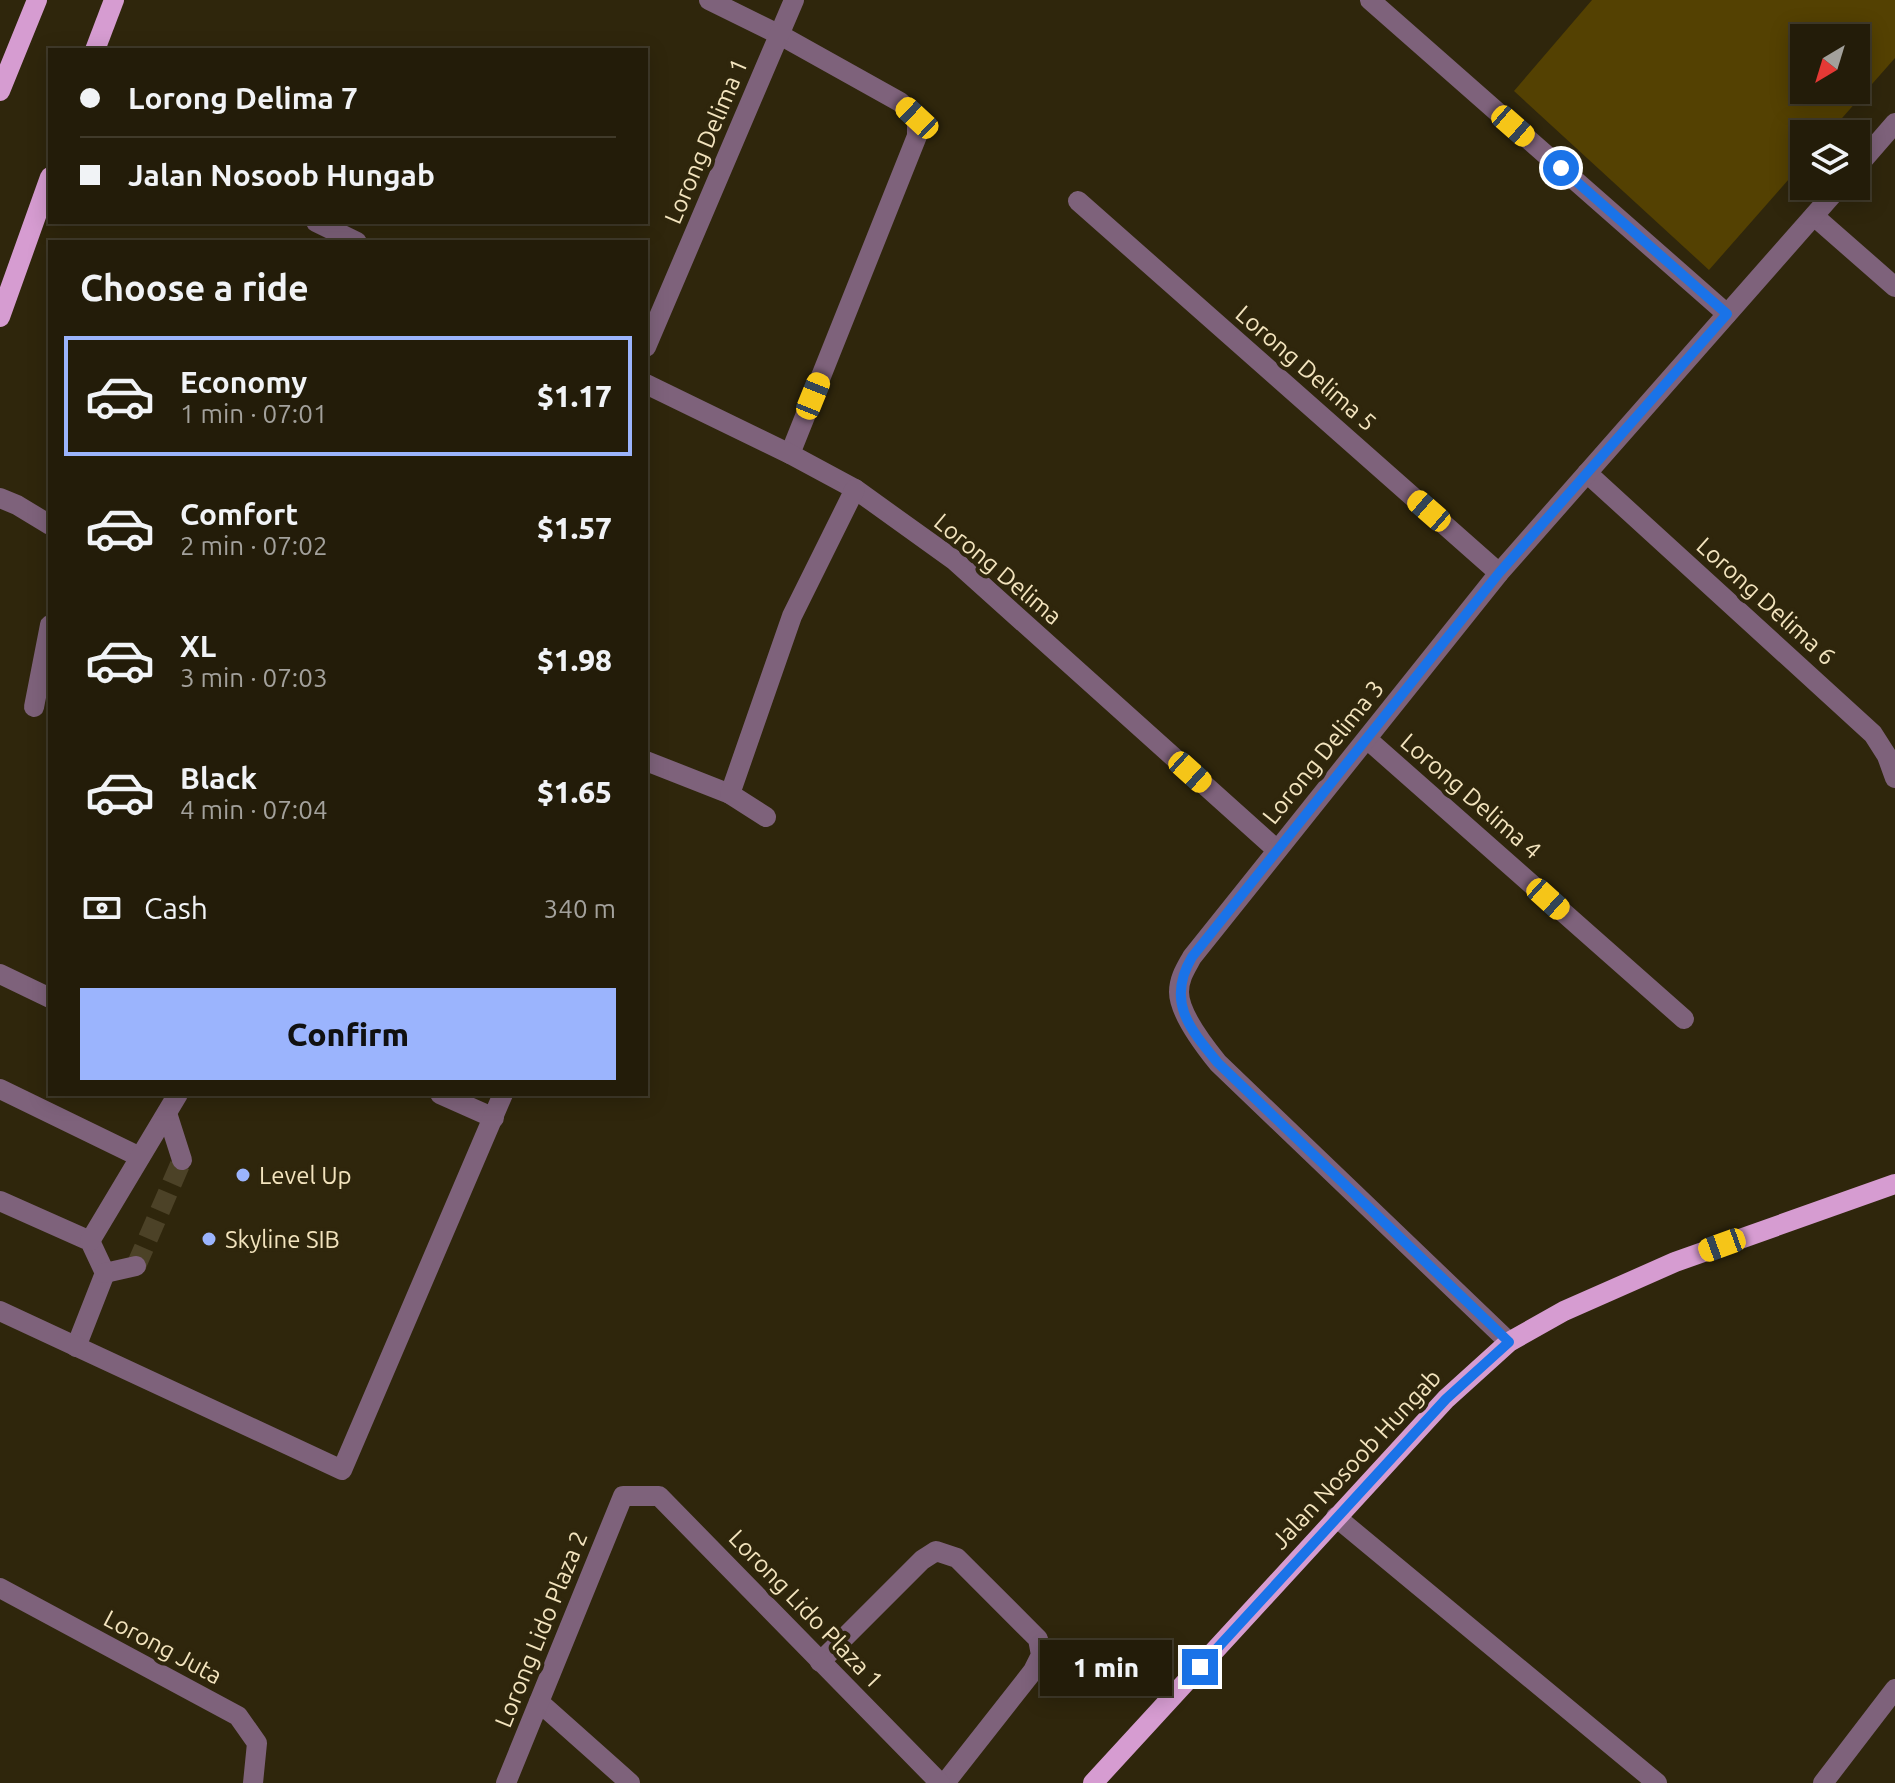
<!DOCTYPE html>
<meta charset="utf-8">
<style>
:root{--surface:#231c09;--page:#2b2512;--text:#f1f3f6;--muted:#a3a19c;--line:#403a2a;--accent:#9bb4fd}
body{margin:0;font-family:Ubuntu,sans-serif;background:var(--page);color:var(--text);height:100vh;display:flex;flex-direction:column;font-size:30px;white-space:nowrap}
*{box-sizing:border-box;margin:0}
p{font-size:26px;color:var(--muted)}
.icon{flex:none;width:44px;height:44px;fill:none;stroke:currentColor;stroke-width:2;stroke-linecap:round;stroke-linejoin:round}
.map{position:relative;flex:1;overflow:hidden}
.sheet{position:absolute;left:48px;top:240px;width:600px;height:856px;display:flex;flex-direction:column;background:var(--surface);border-radius:0px;box-shadow:0 4px 20px #0003,0 0 0 2px var(--line)}
.sheet>*{flex:none}
.top-card{position:absolute;left:48px;top:48px;width:600px;height:176px;border-radius:0px;box-shadow:0 4px 20px #0003,0 0 0 2px var(--line);display:grid;align-content:center;height:176px;padding:0 32px;background:var(--surface)}
.needle{width:52px;rotate:218deg}
.fabs{position:absolute;left:1790px;top:24px;display:grid;gap:16px}
.fabs a{display:grid;place-items:center;width:80px;height:80px;border-radius:0px;background:var(--surface);box-shadow:0 4px 20px #0003,0 0 0 2px var(--line);font-size:40px}
.end{position:absolute;width:36px;height:36px;margin:-18px;border:10px solid #1a73e8;background:#fff;box-shadow:0 0 0 4px #fff}
.from{border-radius:50%}
.bubble{position:absolute;height:56px;border-radius:0px;background:var(--surface);box-shadow:0 4px 20px #0003,0 0 0 2px var(--line);font-size:26px;font-weight:800;line-height:56px;text-align:center}
.car{position:absolute;width:24px;height:48px;margin:-24px -12px;border-radius:10px;box-shadow:0 0 6px 2px #0007;background:linear-gradient(#f5c518 24%,#345 0 40%,#f5c518 0 76%,#345 0 86%,#f5c518 0)}
.top-card b{display:flex;align-items:center;gap:28px;height:76px;font-size:30px}
.top-card b+b{border-top:2px solid var(--line)}
.top-card i{width:20px;height:20px;background:var(--text)}
ul{padding:0;list-style:none}
li{display:flex;align-items:center;gap:24px;height:120px;margin:0 16px 12px;padding:0 16px;border:4px solid transparent;border-radius:0px}
li div{flex:1}
li b{display:block;font-size:30px}
li em{font-style:normal;font-weight:800}
li.selected{border-color:var(--accent)}
li>.icon{width:72px;height:72px;stroke-width:1.5}
h2{padding:0 32px;font-size:36px;line-height:96px}
.pay{display:flex;align-items:center;gap:20px;height:88px;padding:0 32px;font-size:30px}
.pay p{margin-inline-start:auto}
.cta{display:flex;gap:16px;margin-top:auto;padding:16px 32px}
.cta a{flex:1;height:92px;border-radius:0px;background:var(--accent);color:#111;font-size:32px;font-weight:800;line-height:92px;text-align:center}
.map>svg:first-child{display:block}
</style>
<div class="map">
<svg width="1895" height="1783" viewBox="0 0 1895 1783">
<rect width="100%" height="100%" fill="#2f260c"/>
<path fill="#544102" fill-rule="evenodd" d="M 1592,0 L 1895,0 L 1895,58 L 1828,134 L 1804,134 L 1804,162 L 1709,270 L 1514,91 ZM 1856,38 L 1856,90 L 1804,90 L 1804,38 Z"/>
<g fill="none" stroke-linecap="round" stroke-linejoin="round">
<polyline stroke="#4c4227" stroke-width="20" stroke-dasharray="20 10" stroke-linecap="butt" points="136,1266 182,1160"/>
<g stroke="#7e627b" stroke-width="20">
<polyline points="709,0 780,35 900,102 917,118 917,136 790,454"/>
<polyline points="1370,0 1727,314"/>
<polyline points="1856,168 1895,123"/>
<polyline points="1078,201 1499,573"/>
<polyline points="1814,216 1895,287"/>
<polyline points="316,222 357,242"/>
<polyline points="646,347 794,0"/>
<polyline points="646,384 790,454 855,489 954,560 1277,850"/>
<polyline points="1587,473 1873,734 1887,756 1895,778"/>
<polyline points="0,498 17,505 50,525"/>
<polyline points="34,707 50,625"/>
<polyline points="1367,739 1684,1019"/>
<polyline points="646,761 730,794"/>
<polyline points="766,817 730,794 792,616 855,489"/>
<polyline points="0,974 50,998"/>
<polyline points="0,1089 140,1157"/>
<polyline points="440,1094 494,1118"/>
<polyline points="167,1113 182,1160"/>
<polyline points="0,1201 90,1241 105,1273 76,1347"/>
<polyline points="90,1241 178,1094"/>
<polyline points="105,1273 136,1266"/>
<polyline points="0,1311 342,1470 503,1094"/>
<path d="M 1509,1342 L 1218,1063 C 1205,1047 1179,1014 1179,992 C 1179,978 1186,968 1192,957 L 1499,573 L 1840,186"/>
<polyline points="1336,1517 1657,1783"/>
<polyline points="0,1588 238,1716 257,1743 253,1783"/>
<polyline points="820,1662 922,1560 936,1551 957,1558 1038,1639 1041,1655 1033,1671 945,1783"/>
<polyline points="539,1702 630,1783"/>
<polyline points="506,1783 623,1496 659,1496 940,1783"/>
<polyline points="1823,1783 1895,1689"/>
</g>
<g stroke="#d69cd1" stroke-width="20">
<polyline points="95,50 114,0"/>
<polyline points="0,91 37,0"/>
<polyline points="0,317 50,177"/>
<polyline points="1093,1783 1446,1399 1509,1342 1564,1311 1675,1262 1895,1184"/>
</g>
</g>
<g fill="none" stroke-linecap="round" stroke-linejoin="round">
<path stroke="#1a73e8" stroke-width="10" d="M 1200,1667 L 1446,1399 L 1509,1342 L 1218,1063 C 1189,1028 1166,1001 1192,957 L 1499,573 L 1727,314 L 1561,168"/>
</g>
<g fill="#9bb4fd" stroke="#2f260c" stroke-width="3">
<circle cx="243" cy="1175" r="8"/>
<circle cx="209" cy="1239" r="8"/>
</g>
<g text-anchor="middle" dominant-baseline="central" stroke-width="8" stroke-linejoin="round" paint-order="stroke">
<g font-size="24" fill="#f3e4be" stroke="#2f260c">
<text transform="translate(706 141) rotate(-67)">Lorong Delima 1</text>
<text transform="translate(1306 368) rotate(41)">Lorong Delima 5</text>
<text transform="translate(998 569) rotate(40)">Lorong Delima</text>
<text transform="translate(1766 601) rotate(42)">Lorong Delima 6</text>
<text transform="translate(1323 752) rotate(-51)">Lorong Delima 3</text>
<text transform="translate(1471 796) rotate(41)">Lorong Delima 4</text>
<text transform="translate(1356 1459) rotate(-47)">Jalan Nosoob Hungab</text>
<text transform="translate(806 1609) rotate(46)">Lorong Lido Plaza 1</text>
<text transform="translate(541 1629) rotate(-68)">Lorong Lido Plaza 2</text>
<text transform="translate(163 1647) rotate(28)">Lorong Juta</text>
</g>
<g font-size="24" fill="#f3e4be" stroke="#2f260c" text-anchor="start">
<text x="259" y="1175">Level Up</text>
<text x="225" y="1239">Skyline SIB</text>
</g>
</g>
</svg>
<div class="fabs">
<a><svg class="needle" viewBox="-14 -14 28 28"><path d="M0-13l5 13h-10z" fill="#e53935"/><path d="M0 13l5-13h-10z" fill="#a3a19c"/></svg></a>
<a><svg class="icon" aria-label="layers" viewBox="0 0 24 24"><path d="M12 4l9 5-9 5-9-5zM3 14l9 5 9-5"/></svg></a>
</div>
<i class="end from" style="left:1561px;top:168px"></i>
<i class="end" style="left:1200px;top:1667px"></i>
<div class="bubble" style="left:1040px;top:1640px;width:132px">1 min</div>
<i class="car" style="left:917px;top:118px;rotate:313deg"></i>
<i class="car" style="left:1513px;top:126px;rotate:131deg"></i>
<i class="car" style="left:813px;top:396px;rotate:22deg"></i>
<i class="car" style="left:1429px;top:511px;rotate:311deg"></i>
<i class="car" style="left:1190px;top:772px;rotate:132deg"></i>
<i class="car" style="left:1548px;top:899px;rotate:132deg"></i>
<i class="car" style="left:1722px;top:1245px;rotate:250deg"></i>
<div class="top-card">
<b><i class="from"></i>Lorong Delima 7</b>
<b><i></i>Jalan Nosoob Hungab</b>
</div>
<section class="sheet">
<h2>Choose a ride</h2>
<ul>
<li class="selected"><svg class="icon" aria-label="car" viewBox="0 0 24 24"><path d="M5 17H2v-5l4-1 3-4h7l3 4 3 1v5h-3M9 17h6M6 11h13"/><circle cx="7" cy="17" r="2"/><circle cx="17" cy="17" r="2"/></svg><div><b>Economy</b><p>1 min · 07:01</p></div><em>$1.17</em></li>
<li><svg class="icon" aria-label="car" viewBox="0 0 24 24"><path d="M5 17H2v-5l4-1 3-4h7l3 4 3 1v5h-3M9 17h6M6 11h13"/><circle cx="7" cy="17" r="2"/><circle cx="17" cy="17" r="2"/></svg><div><b>Comfort</b><p>2 min · 07:02</p></div><em>$1.57</em></li>
<li><svg class="icon" aria-label="car" viewBox="0 0 24 24"><path d="M5 17H2v-5l4-1 3-4h7l3 4 3 1v5h-3M9 17h6M6 11h13"/><circle cx="7" cy="17" r="2"/><circle cx="17" cy="17" r="2"/></svg><div><b>XL</b><p>3 min · 07:03</p></div><em>$1.98</em></li>
<li><svg class="icon" aria-label="car" viewBox="0 0 24 24"><path d="M5 17H2v-5l4-1 3-4h7l3 4 3 1v5h-3M9 17h6M6 11h13"/><circle cx="7" cy="17" r="2"/><circle cx="17" cy="17" r="2"/></svg><div><b>Black</b><p>4 min · 07:04</p></div><em>$1.65</em></li>
</ul>
<div class="pay"><svg class="icon" aria-label="cash" viewBox="0 0 24 24"><path d="M3 7h18v10H3z"/><circle cx="12" cy="12" r="2"/></svg>Cash<p>340 m</p></div>
<div class="cta"><a>Confirm</a></div>
</section>
</div>
